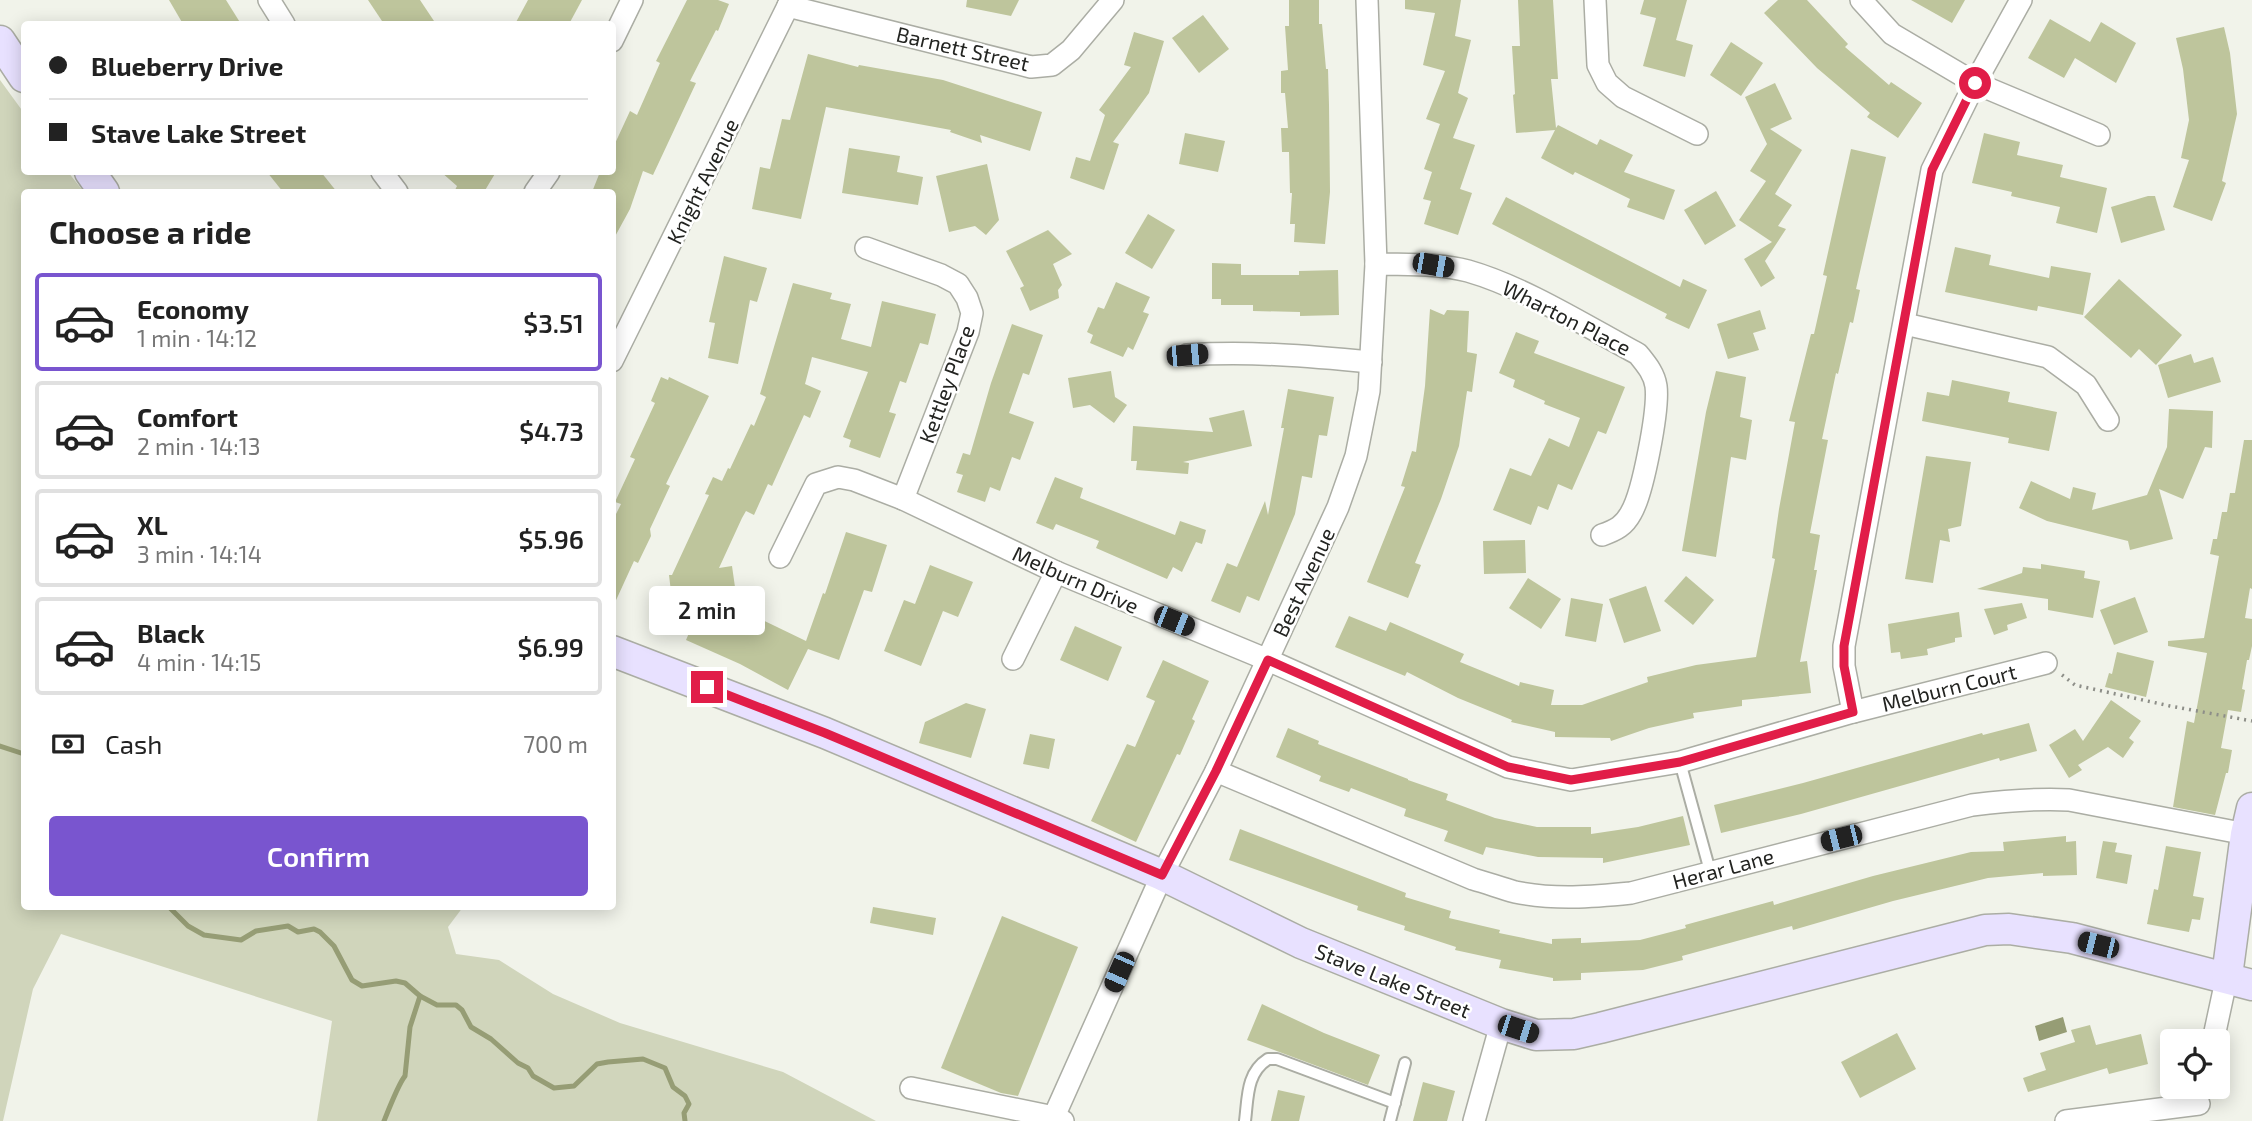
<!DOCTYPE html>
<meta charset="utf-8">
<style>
:root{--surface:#fff;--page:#f6f6f6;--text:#222;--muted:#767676;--line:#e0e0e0;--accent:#7955cf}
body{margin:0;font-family:"Exo 2",sans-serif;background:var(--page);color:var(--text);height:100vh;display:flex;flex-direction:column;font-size:26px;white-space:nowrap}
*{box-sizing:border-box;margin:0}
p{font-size:23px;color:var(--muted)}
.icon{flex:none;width:38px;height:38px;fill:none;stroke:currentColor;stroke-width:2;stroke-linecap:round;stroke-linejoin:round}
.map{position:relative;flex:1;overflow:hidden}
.panel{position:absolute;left:21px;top:189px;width:595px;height:721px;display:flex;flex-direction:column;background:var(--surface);border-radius:7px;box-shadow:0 4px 18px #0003}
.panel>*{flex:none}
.guide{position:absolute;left:21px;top:21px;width:595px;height:154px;border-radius:7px;box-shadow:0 4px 18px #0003;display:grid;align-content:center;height:154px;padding:0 28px;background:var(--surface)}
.buttons{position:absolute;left:2160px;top:1029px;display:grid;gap:14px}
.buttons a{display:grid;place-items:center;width:70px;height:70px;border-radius:7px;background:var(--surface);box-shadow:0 4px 18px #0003;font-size:35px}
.end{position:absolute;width:32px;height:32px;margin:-16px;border:9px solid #e11d48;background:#fff;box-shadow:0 0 0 4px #fff}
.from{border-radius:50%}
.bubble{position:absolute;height:49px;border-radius:7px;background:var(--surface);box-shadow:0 4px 18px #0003;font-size:23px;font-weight:600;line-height:49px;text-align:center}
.car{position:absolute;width:21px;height:42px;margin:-21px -10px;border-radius:9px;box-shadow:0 0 5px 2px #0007;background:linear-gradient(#222 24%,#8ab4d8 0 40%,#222 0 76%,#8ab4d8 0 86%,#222 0)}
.guide b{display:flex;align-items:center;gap:24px;height:66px;font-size:26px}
.guide b+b{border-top:2px solid var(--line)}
.guide i{width:18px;height:18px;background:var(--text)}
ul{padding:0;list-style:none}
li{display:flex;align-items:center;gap:21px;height:98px;margin:0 14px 10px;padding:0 14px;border:4px solid var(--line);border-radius:7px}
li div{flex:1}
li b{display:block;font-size:26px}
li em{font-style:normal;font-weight:600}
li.on{border-color:var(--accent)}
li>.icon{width:63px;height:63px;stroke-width:1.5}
h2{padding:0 28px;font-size:32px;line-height:84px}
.pay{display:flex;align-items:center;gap:18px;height:77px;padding:0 28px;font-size:26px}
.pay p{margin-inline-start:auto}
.primary-button{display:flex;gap:14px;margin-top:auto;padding:14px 28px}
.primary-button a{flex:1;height:80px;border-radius:7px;background:var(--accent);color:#fff;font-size:28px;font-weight:600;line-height:80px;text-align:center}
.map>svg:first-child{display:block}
</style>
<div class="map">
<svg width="2252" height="1121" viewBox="0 0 2252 1121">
<rect width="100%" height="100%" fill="#f1f3ea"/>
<polygon fill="#d0d5bb" points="0,80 24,113 24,172 68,172 84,192 24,192 24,906 463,907 448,927 456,954 499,960 553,994 620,1023 783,1072 876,1121 317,1121 332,1021 61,934 33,989 3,1121 0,1121"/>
<polygon fill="#969d75" points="2063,1017 2067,1032 2039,1041 2035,1026"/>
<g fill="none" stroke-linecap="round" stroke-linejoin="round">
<g stroke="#969d75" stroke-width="5">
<polyline points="0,746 24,754"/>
<polyline points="168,906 188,926 204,935 241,940 256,931 288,926 298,932 314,929 320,932 334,946 352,980 362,986 396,981 405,983 420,996 437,1005 456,1005 462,1010 471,1027 491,1039 518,1063 528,1068 533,1076 554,1088 574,1086 597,1064 608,1062 643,1059 665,1068 673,1087 685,1096 689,1104 684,1113 685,1121"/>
<path d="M 384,1121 C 388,1111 399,1083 405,1076 L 410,1027 L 420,996"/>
</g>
</g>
<g fill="#bec59c">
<polygon points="169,0 226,0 241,24 183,24"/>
<polygon points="368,0 420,0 436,24 384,24"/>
<polygon points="528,0 582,0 569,24 515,24"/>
<polygon points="687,0 718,0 729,4 718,31 716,30 690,81 696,83 653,175 643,171 630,209 612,242 612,192 592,192 600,172 612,172 612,150 630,111 637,115 660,63 656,61"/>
<polygon points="967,0 1019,0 1011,16 966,7"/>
<polygon points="1289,0 1319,0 1319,24 1322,24 1326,69 1328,69 1329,105 1330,192 1325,244 1294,242 1295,224 1290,224 1292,193 1290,193 1289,152 1282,152 1281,128 1288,128 1285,93 1281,93 1281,71 1288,70 1285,26 1289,26"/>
<polygon points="1405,0 1461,0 1455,36 1471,40 1458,93 1468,98 1453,138 1475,145 1460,189 1472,193 1458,235 1424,224 1431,201 1423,199 1432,172 1424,169 1440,124 1426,119 1445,71 1423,65 1435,13 1405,9"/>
<polygon points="1518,0 1553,0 1558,79 1551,79 1556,128 1558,125 1597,145 1600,139 1633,155 1624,172 1675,190 1664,220 1627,207 1630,199 1575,172 1573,175 1541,158 1555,130 1516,133 1513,95 1515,94 1512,46 1520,46"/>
<polygon points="1644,0 1687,0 1676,40 1693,45 1685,77 1643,66 1656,18 1640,14"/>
<polygon points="1778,0 1807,0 1848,44 1845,47 1889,85 1891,82 1922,103 1898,138 1867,117 1870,113 1817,68 1764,13"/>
<polygon points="1911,0 1965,0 1952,23"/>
<polygon points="1203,15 1229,49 1199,73 1172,38"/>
<polygon points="2050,19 2090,42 2101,22 2136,43 2116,83 2075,58 2064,78 2028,58"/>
<polygon points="2224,27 2230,53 2237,114 2222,181 2226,183 2212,221 2173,207 2189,160 2181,158 2189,120 2183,69 2176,38"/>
<polygon points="1134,32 1164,41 1149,93 1113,142 1119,144 1104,190 1070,178 1076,157 1090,161 1105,115 1099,110 1131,67 1124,65"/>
<polygon points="1731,42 1763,63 1741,96 1710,75"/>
<polygon points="808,54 858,67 859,65 943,80 1042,112 1030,151 980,135 982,143 950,132 951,130 826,107 801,219 752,209 760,167 770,169 782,119 790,120"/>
<polygon points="1775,83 1792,119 1770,129 1802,150 1775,194 1792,205 1778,226 1786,229 1765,261 1775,278 1761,287 1744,259 1772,242 1739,220 1766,181 1750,171 1767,144 1745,97"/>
<polygon points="1185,133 1225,141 1218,172 1179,164"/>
<polygon points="1984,133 2020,142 2017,155 2063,165 2060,177 2107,188 2097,233 2056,223 2060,207 2011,196 2012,192 1972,183"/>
<polygon points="849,148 900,156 897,172 923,177 918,205 842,193"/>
<polygon points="1851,149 1886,157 1856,289 1860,290 1853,323 1850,322 1838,374 1836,373 1822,439 1828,440 1810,533 1820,535 1814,570 1817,570 1800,662 1807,661 1811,693 1742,700 1742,706 1693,713 1694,718 1649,728 1611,741 1610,738 1555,737 1555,732 1511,722 1512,720 1458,698 1407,672 1405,676 1335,647 1349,616 1386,631 1390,622 1464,654 1460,662 1519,686 1520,682 1554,690 1551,705 1582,705 1648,682 1647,677 1696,665 1756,657 1775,559 1772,558 1779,509 1795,422 1789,421 1811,334 1814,334 1827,276 1823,275"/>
<polygon points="987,164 999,220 986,235 975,226 949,232 936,176"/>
<polygon points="267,172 321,172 337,192 283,192"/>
<polygon points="441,172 496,172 484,192 454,192 457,186"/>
<polygon points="1716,191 1736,226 1705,245 1684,210"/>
<polygon points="2148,196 2155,196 2165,230 2121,243 2111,207"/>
<polygon points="1506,197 1680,287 1683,279 1707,290 1689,329 1665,318 1667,314 1492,224"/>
<polygon points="1148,214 1175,230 1152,269 1125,253"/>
<polygon points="1048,230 1072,254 1053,264 1062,285 1058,290 1059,298 1030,311 1020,288 1024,286 1006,251"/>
<polygon points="1955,247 1991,255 1989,265 2049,278 2051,266 2091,273 2083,315 2038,306 2037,311 1945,292"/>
<polygon points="724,256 767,268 757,302 750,300 738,364 708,358 715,323 709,322"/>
<polygon points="1212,263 1241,264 1241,275 1299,275 1299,271 1338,270 1339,315 1300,316 1300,312 1253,311 1253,305 1221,305 1221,299 1212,299"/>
<polygon points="2119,279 2182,335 2156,365 2139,349 2131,358 2084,317"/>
<polygon points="1116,282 1150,297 1143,312 1149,314 1133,350 1128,347 1123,357 1090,343 1093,335 1087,332 1098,307 1104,309"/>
<polygon points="793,283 832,293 830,299 851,304 841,339 871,347 882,301 936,314 928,345 920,343 906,383 900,381 889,412 896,414 880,458 849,447 851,440 843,437 868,372 812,357 805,384 821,391 810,418 804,415 772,486 768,484 754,515 746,511 742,518 719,568 732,566 738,608 806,641 823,593 825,594 846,532 887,545 872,592 864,590 839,660 808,649 788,690 740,664 686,640 701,605 674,617 669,575 672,575 709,495 705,494 713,477 722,481 728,468 730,469 751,424 754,426 766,397 760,394"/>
<polygon points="1430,309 1444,315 1447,310 1469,311 1467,352 1477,354 1472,392 1467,391 1459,446 1441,499 1415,563 1421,565 1408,598 1367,582 1405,487 1401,486 1412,451 1416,452 1425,386"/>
<polygon points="1760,310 1766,329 1753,333 1759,350 1728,359 1717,324"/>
<polygon points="1012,324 1043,335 1029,375 1023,373 1009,413 1034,422 1020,460 1012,457 1000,491 990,487 985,502 957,492 963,475 956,473 963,453 970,455 991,383"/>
<polygon points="1516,332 1539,341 1534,353 1625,387 1606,434 1598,431 1572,490 1558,484 1548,510 1538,506 1531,525 1493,510 1510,468 1531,476 1549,438 1569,447 1580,418 1544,404 1545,401 1513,387 1515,380 1499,373"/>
<polygon points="2191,354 2194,363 2213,357 2221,382 2168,398 2158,365"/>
<polygon points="1111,371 1115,397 1127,405 1114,423 1090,405 1073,408 1068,378"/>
<polygon points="1716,371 1746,377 1740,417 1752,420 1746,460 1731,457 1716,557 1682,551 1706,412"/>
<polygon points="661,377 668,380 669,377 709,396 666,484 670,486 650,529 651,536 638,563 634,561 612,609 612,522 621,504 615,502 635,459 630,457 655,403 651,401"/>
<polygon points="1952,380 2010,392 2008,402 2057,412 2049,451 2008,443 2009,438 1922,421 1927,392 1949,396"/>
<polygon points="1288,389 1334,397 1327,436 1319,435 1312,478 1302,476 1295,514 1259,601 1247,596 1240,613 1211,601 1227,563 1237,567 1265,501 1268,515 1284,428 1281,428"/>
<polygon points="2169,409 2213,411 2212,448 2205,447 2183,499 2159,489 2173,539 2130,550 2128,541 2047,521 2019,508 2031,481 2070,499 2073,487 2096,493 2092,510 2147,495 2167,447"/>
<polygon points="1244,410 1252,446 1183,462 1189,463 1188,474 1136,470 1137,461 1131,461 1133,426 1213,432 1209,418"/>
<polygon points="2244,440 2252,440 2252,589 2250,588 2245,618 2252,619 2252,646 2249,660 2247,660 2242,689 2245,690 2241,712 2228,710 2221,748 2232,750 2228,773 2226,773 2215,815 2173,807 2187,721 2194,723 2207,653 2168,646 2168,641 2204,638 2219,556 2210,554 2213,539 2217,539 2222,512 2227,512 2230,493 2235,493"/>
<polygon points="1926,456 1971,462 1961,526 1948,529 1950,542 1940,540 1933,583 1905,579"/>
<polygon points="1055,477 1083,488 1080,498 1175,535 1180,521 1206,530 1202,544 1196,542 1182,572 1173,567 1167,579 1096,548 1099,541 1056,524 1053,530 1036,523"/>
<polygon points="1525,540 1526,573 1484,574 1483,541"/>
<polygon points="2041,564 2085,571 2084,578 2100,581 2093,618 2048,610 2048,599 1977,589 2022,573 2023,567 2041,569"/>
<polygon points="930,565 973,582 958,617 943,611 921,666 884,651 904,600 915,604"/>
<polygon points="1686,576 1714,600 1693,625 1664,601"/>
<polygon points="1528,578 1561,599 1541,629 1509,608"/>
<polygon points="1646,586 1661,631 1624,643 1609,599"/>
<polygon points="2135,597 2148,632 2114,645 2100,610"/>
<polygon points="1571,598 1603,604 1596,642 1565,636"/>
<polygon points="2022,603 2027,618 2007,625 2008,630 1994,635 1984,609"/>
<polygon points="1959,612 1962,637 1955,638 1955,642 1927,649 1928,655 1901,659 1900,652 1891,653 1888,624"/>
<polygon points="1075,626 1122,647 1108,681 1060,660"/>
<polygon points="2117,652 2154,661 2146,697 2105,687 2109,673 2112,674"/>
<polygon points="1163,660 1209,681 1192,719 1195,721 1180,755 1177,754 1136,842 1091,821 1127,744 1135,747 1155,701 1146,697"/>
<polygon points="2111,700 2141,721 2129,738 2134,742 2123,758 2108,747 2078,765 2082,770 2069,778 2049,745 2075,729 2083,741"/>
<polygon points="966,703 986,709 971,758 919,743 925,722"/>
<polygon points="2029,723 2037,751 2000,761 1999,758 1801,814 1721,833 1714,805 1803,783 1982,733 1983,735"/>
<polygon points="1288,728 1319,741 1318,744 1408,779 1408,780 1448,794 1446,800 1495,818 1537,827 1591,827 1591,834 1638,827 1683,816 1690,845 1603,863 1603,858 1538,857 1486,847 1483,855 1444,841 1448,831 1404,816 1406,809 1351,788 1349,792 1319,781 1321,776 1276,757"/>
<polygon points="1030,734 1055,739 1049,769 1023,764"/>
<polygon points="1240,829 1406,893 1405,897 1451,911 1449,918 1500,930 1499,933 1552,944 1552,939 1581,938 1581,943 1640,940 1686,928 1685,925 1773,901 1774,905 1873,876 1971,852 2004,851 2003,842 2066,836 2066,842 2076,841 2077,875 2043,876 2043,873 1988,878 1893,901 1793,930 1792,926 1682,956 1683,960 1643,970 1581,973 1581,980 1553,981 1553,978 1499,968 1501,960 1455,950 1456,947 1404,930 1405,926 1357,910 1358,906 1229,860"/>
<polygon points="2103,841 2117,843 2115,852 2132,855 2127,884 2096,878"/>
<polygon points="2166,846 2201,852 2193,896 2204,898 2200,920 2192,919 2189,932 2147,924 2154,889 2158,890"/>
<polygon points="873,907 936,918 933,935 870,923"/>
<polygon points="1002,916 1078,947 1018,1096 1001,1093 941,1068"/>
<polygon points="1262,1004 1324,1033 1380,1055 1368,1085 1247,1040"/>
<polygon points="2090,1025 2096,1045 2141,1034 2148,1064 2109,1074 2107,1068 2028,1092 2023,1078 2046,1070 2040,1053 2075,1042 2071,1030"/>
<polygon points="1897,1033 1916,1069 1860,1098 1841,1062"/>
<polygon points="1423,1082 1455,1091 1447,1121 1413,1121"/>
<polygon points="1278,1090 1305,1096 1299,1121 1271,1121"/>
</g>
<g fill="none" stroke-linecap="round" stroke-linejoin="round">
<g stroke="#abada4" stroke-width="14">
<g id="lane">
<polyline points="1680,762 1710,871"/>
<path d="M 1245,1121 C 1248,1098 1246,1073 1268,1059 L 1277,1059 L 1395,1103"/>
<polyline points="1390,1121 1405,1063"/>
</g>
</g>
<g stroke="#abada4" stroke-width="24">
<g id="street">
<polyline points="269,0 284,24"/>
<polyline points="1595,0 1598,65 1607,83 1623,97 1697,134"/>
<polyline points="1861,0 1892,34 1975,83 2099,135"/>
<polyline points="788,6 1031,67 1052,65 1071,50 1113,0"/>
<polyline points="612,41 632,0"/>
<polyline points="382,172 397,192"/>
<polyline points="535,192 549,172"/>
<polyline points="866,248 941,275 958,284 967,298 972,313 968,332 903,499"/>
<path d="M 1376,264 C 1407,265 1438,263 1468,271 C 1524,287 1586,326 1638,354 C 1646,364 1654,373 1656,386 C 1659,409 1643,493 1631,513 C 1624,526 1616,530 1602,535"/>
<polyline points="1905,324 2048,357 2086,385 2108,420"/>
<path d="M 1187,355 C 1249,351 1309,356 1371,362"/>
<polyline points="612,361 791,0"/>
<polyline points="780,557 816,484 838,477 854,480 903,499 1056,572 1268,660 1508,767 1571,780 1680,762 1853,712 2046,663"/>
<polyline points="1013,659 1056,572"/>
<polyline points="1853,712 1844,666 1844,646 1932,170 1975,83 2021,0"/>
<path d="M 1216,771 L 1473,879 C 1487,883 1501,888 1515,892 C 1554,900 1592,897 1631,893 L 1972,805 C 2005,801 2036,798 2069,800 L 2246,834"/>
<polyline points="2213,1041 2227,976"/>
<polyline points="911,1088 1054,1117 1063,1121"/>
<polyline points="1052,1121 1162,875 1216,771 1338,507 1356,456 1369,391 1376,264 1367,0"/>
<polyline points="1474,1121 1501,1024"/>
<polyline points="2066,1121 2199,1104"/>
</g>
</g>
<g stroke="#abada4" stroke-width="33">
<g id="secondary">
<polyline points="0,41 24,77"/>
<polyline points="90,172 104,192"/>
<polyline points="612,651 825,733 1162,875 1301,943 1501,1024 1536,1035 1574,1034 1600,1028 1985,930 2009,929 2072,938 2252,985"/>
<polyline points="2227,976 2246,834 2252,808"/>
</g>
</g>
<polyline stroke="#8d8e88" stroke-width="3.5" stroke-dasharray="2 5" stroke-linecap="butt" points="2062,675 2075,685 2170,706 2252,721"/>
<use href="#lane" stroke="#fff" stroke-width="10"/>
<use href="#street" stroke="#fff" stroke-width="21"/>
<use href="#secondary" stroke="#e8e1ff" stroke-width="30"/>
</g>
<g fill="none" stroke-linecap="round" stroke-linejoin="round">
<polyline stroke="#e11d48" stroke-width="9" points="707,687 825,733 1162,875 1216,771 1268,660 1508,767 1571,780 1680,762 1853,712 1844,666 1844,646 1932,170 1975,83"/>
</g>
<g text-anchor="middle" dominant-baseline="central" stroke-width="5" stroke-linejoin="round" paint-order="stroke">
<g font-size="21" fill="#232421" stroke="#fff">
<text transform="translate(963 48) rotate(13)">Barnett Street</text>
<text transform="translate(702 181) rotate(-64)">Knight Avenue</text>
<text transform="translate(1567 317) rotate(27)">Wharton Place</text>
<text transform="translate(946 384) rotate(-70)">Kettley Place</text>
<text transform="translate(1076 579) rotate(24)">Melburn Drive</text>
<text transform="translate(1303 582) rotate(-65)">Best Avenue</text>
<text transform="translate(1949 687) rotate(-14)">Melburn Court</text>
<text transform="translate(1723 868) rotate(-15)">Herar Lane</text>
<text transform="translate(1393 980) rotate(22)">Stave Lake Street</text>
</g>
</g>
</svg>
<div class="buttons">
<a><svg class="icon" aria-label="locate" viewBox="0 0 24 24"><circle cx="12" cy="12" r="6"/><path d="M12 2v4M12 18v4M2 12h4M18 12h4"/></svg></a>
</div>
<i class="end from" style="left:1975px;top:83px"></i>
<i class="end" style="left:707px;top:687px"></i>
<div class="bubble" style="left:649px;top:586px;width:116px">2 min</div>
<i class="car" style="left:1433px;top:265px;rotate:100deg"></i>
<i class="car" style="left:1187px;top:355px;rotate:85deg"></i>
<i class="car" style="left:1174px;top:621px;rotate:112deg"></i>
<i class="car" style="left:1841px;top:838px;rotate:256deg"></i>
<i class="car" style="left:2098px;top:945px;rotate:284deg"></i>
<i class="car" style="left:1119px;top:972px;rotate:204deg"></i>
<i class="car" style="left:1518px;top:1029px;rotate:108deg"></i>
<div class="guide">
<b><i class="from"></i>Blueberry Drive</b>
<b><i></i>Stave Lake Street</b>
</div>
<section class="panel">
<h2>Choose a ride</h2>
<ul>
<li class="on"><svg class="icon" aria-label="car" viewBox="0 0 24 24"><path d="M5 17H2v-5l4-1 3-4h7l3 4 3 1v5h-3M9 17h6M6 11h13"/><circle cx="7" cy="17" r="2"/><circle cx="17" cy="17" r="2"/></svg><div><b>Economy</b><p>1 min · 14:12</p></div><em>$3.51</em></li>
<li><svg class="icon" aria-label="car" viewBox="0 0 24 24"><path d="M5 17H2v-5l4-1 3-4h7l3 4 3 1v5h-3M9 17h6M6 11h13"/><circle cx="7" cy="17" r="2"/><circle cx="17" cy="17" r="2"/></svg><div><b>Comfort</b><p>2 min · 14:13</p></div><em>$4.73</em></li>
<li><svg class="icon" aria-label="car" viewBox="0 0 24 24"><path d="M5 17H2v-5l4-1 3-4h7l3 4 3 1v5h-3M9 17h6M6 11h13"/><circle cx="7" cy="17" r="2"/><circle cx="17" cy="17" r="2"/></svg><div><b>XL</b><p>3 min · 14:14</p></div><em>$5.96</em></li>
<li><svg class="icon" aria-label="car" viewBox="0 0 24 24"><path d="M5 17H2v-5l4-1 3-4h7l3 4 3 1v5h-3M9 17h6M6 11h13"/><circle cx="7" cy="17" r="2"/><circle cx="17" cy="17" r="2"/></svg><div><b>Black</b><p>4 min · 14:15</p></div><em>$6.99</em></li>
</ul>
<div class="pay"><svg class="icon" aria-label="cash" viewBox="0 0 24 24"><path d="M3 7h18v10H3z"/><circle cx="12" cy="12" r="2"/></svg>Cash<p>700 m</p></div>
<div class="primary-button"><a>Confirm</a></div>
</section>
</div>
